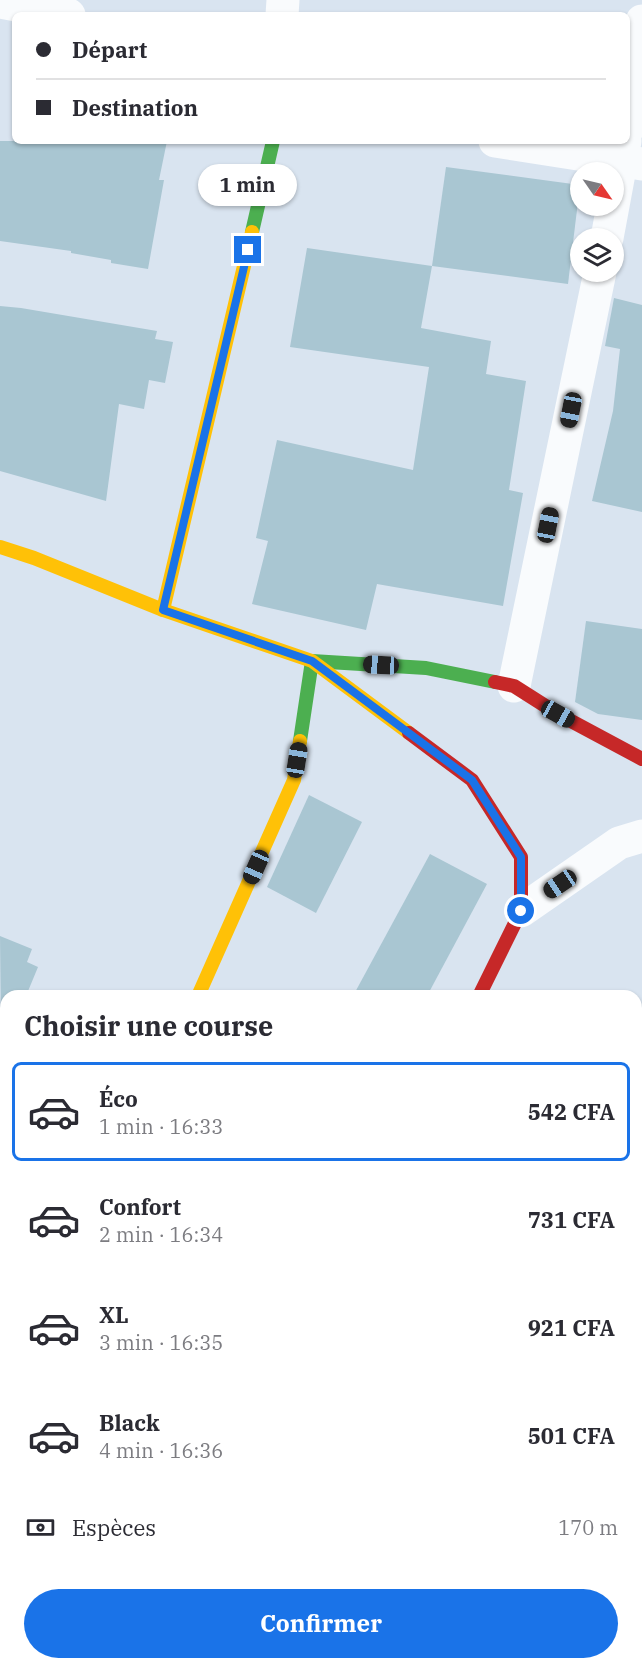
<!DOCTYPE html>
<html lang="fr">
<meta charset="utf-8">
<style>
:root{--surface:#fff;--page:#f2f2f3;--text:#2b2b33;--muted:#7c7c81;--line:#e1e1e2;--accent:#1a73e8}
body{margin:0;font-family:"IBM Plex Serif",serif;background:var(--page);color:var(--text);height:100vh;display:flex;flex-direction:column;font-size:22px;white-space:nowrap}
*{box-sizing:border-box;margin:0}
p{font-size:20px;color:var(--muted)}
.icon{flex:none;width:33px;height:33px;fill:none;stroke:currentColor;stroke-width:2;stroke-linecap:round;stroke-linejoin:round}
.map{position:relative;flex:1;overflow:hidden}
.sheet{position:absolute;left:0px;top:990px;width:642px;height:680px;display:flex;flex-direction:column;background:var(--surface);border-radius:18px 18px 0 0;box-shadow:0 2px 4px #0004}
.sheet>*{flex:none}
.banner{position:absolute;left:12px;top:12px;width:618px;height:132px;border-radius:9px;box-shadow:0 2px 4px #0004;display:grid;align-content:center;height:132px;padding:0 24px;background:var(--surface)}
.needle{width:39px;rotate:124deg}
.fabs{position:absolute;left:570px;top:162px;display:grid;gap:12px}
.fabs a{display:grid;place-items:center;width:54px;height:54px;border-radius:50%;background:var(--surface);box-shadow:0 2px 4px #0004;font-size:30px}
.end{position:absolute;width:27px;height:27px;margin:-14px;border:8px solid #1a73e8;background:#fff;box-shadow:0 0 0 3px #fff}
.from{border-radius:50%}
.bubble{position:absolute;height:42px;border-radius:21px;background:var(--surface);box-shadow:0 2px 4px #0004;font-size:20px;font-weight:700;line-height:42px;text-align:center}
.car{position:absolute;width:18px;height:36px;margin:-18px -9px;border-radius:8px;box-shadow:0 0 4px 2px #0007;background:linear-gradient(#222 24%,#8ab4d8 0 40%,#222 0 76%,#8ab4d8 0 86%,#222 0)}
.banner b{display:flex;align-items:center;gap:21px;height:57px;font-size:22px}
.banner b+b{border-top:2px solid var(--line)}
.banner i{width:15px;height:15px;background:var(--text)}
ul{padding:0;list-style:none}
li{display:flex;align-items:center;gap:18px;height:99px;margin:0 12px 9px;padding:0 12px;border:3px solid transparent;border-radius:9px}
li div{flex:1}
li b{display:block;font-size:22px}
li em{font-style:normal;font-weight:700}
li.current{border-color:var(--accent)}
li>.icon{width:54px;height:54px;stroke-width:1.5}
h2{padding:0 24px;font-size:27px;line-height:72px}
.pay{display:flex;align-items:center;gap:15px;height:66px;padding:0 24px;font-size:22px}
.pay p{margin-inline-start:auto}
.primary-button{display:flex;gap:12px;margin-top:auto;padding:12px 24px}
.primary-button a{flex:1;height:69px;border-radius:36px;background:var(--accent);color:#fff;font-size:24px;font-weight:700;line-height:69px;text-align:center}
.map>svg:first-child{display:block}
</style>
<div class="map">
<svg width="642" height="1669" viewBox="0 0 642 1669">
<rect width="100%" height="100%" fill="#d9e4f0"/>
<g fill="#a9c6d2">
<polygon points="0,141 167,141 159,180 164,180 148,269 111,263 111,260 71,253 71,251 0,241"/>
<polygon points="446,167 580,185 568,284 432,266"/>
<polygon points="307,248 432,266 421,328 491,341 486,374 526,381 509,490 523,493 503,606 377,584 366,630 252,604 268,541 256,538 277,440 413,470 429,367 290,347"/>
<polygon points="614,298 642,305 642,512 592,501 613,411 620,349 605,346"/>
<polygon points="0,306 21,308 157,331 155,339 173,342 165,383 149,380 144,409 119,404 106,501 0,471"/>
<polygon points="586,621 642,629 642,720 598,714 575,702"/>
<polygon points="309,795 362,822 316,913 267,887"/>
<polygon points="430,854 487,884 427,996 353,996"/>
<polygon points="0,936 32,949 27,962 38,967 26,996 6,996 6,1014 1,1026"/>
</g>
<g fill="none" stroke-linecap="round" stroke-linejoin="round">
<g stroke="#f9fbfd" stroke-width="33">
<polyline points="0,2 69,15"/>
<polyline points="282,15 283,0"/>
<polyline points="627,130 642,21"/>
<polyline points="495,141 642,164"/>
<polyline points="607,238 625,141"/>
<polyline points="514,686 600,272"/>
<polyline points="521,911 619,843 642,836"/>
<polyline points="0,1469 6,1456"/>
</g>
<g stroke="#4caf50" stroke-width="14">
<polyline points="252,232 273,141"/>
<polyline points="300,741 312,661 426,668 495,682"/>
</g>
<g stroke="#ffc107" stroke-width="14">
<polyline points="0,547 34,558 163,610 312,661 409,733"/>
<polyline points="163,610 252,232"/>
<polyline points="198,996 294,780 300,741"/>
<polyline points="0,1509 6,1512"/>
<polyline points="298,1664 309,1669"/>
</g>
<g stroke="#c62828" stroke-width="14">
<polyline points="495,682 514,686 558,714 642,759"/>
<polyline points="409,733 472,780 521,857 521,911 479,996"/>
</g>
</g>
<g fill="none" stroke-linecap="round" stroke-linejoin="round">
<polyline stroke="#1a73e8" stroke-width="8" points="248,250 163,610 312,661 472,780 521,857 521,911"/>
</g>
</svg>
<div class="fabs">
<a><svg class="needle" viewBox="-14 -14 28 28"><path d="M0-13l5 13h-10z" fill="#e53935"/><path d="M0 13l5-13h-10z" fill="#7c7c81"/></svg></a>
<a><svg class="icon" aria-label="layers" viewBox="0 0 24 24"><path d="M12 4l9 5-9 5-9-5zM3 14l9 5 9-5"/></svg></a>
</div>
<i class="end from" style="left:521px;top:911px"></i>
<i class="end" style="left:248px;top:250px"></i>
<div class="bubble" style="left:198px;top:164px;width:99px">1 min</div>
<i class="car" style="left:571px;top:410px;rotate:191deg"></i>
<i class="car" style="left:548px;top:525px;rotate:11deg"></i>
<i class="car" style="left:381px;top:665px;rotate:273deg"></i>
<i class="car" style="left:558px;top:714px;rotate:119deg"></i>
<i class="car" style="left:297px;top:760px;rotate:9deg"></i>
<i class="car" style="left:256px;top:867px;rotate:204deg"></i>
<i class="car" style="left:560px;top:884px;rotate:236deg"></i>
<div class="banner">
<b><i class="from"></i>Départ</b>
<b><i></i>Destination</b>
</div>
<section class="sheet">
<h2>Choisir une course</h2>
<ul>
<li class="current"><svg class="icon" aria-label="car" viewBox="0 0 24 24"><path d="M5 17H2v-5l4-1 3-4h7l3 4 3 1v5h-3M9 17h6M6 11h13"/><circle cx="7" cy="17" r="2"/><circle cx="17" cy="17" r="2"/></svg><div><b>Éco</b><p>1 min · 16:33</p></div><em>542 CFA</em></li>
<li><svg class="icon" aria-label="car" viewBox="0 0 24 24"><path d="M5 17H2v-5l4-1 3-4h7l3 4 3 1v5h-3M9 17h6M6 11h13"/><circle cx="7" cy="17" r="2"/><circle cx="17" cy="17" r="2"/></svg><div><b>Confort</b><p>2 min · 16:34</p></div><em>731 CFA</em></li>
<li><svg class="icon" aria-label="car" viewBox="0 0 24 24"><path d="M5 17H2v-5l4-1 3-4h7l3 4 3 1v5h-3M9 17h6M6 11h13"/><circle cx="7" cy="17" r="2"/><circle cx="17" cy="17" r="2"/></svg><div><b>XL</b><p>3 min · 16:35</p></div><em>921 CFA</em></li>
<li><svg class="icon" aria-label="car" viewBox="0 0 24 24"><path d="M5 17H2v-5l4-1 3-4h7l3 4 3 1v5h-3M9 17h6M6 11h13"/><circle cx="7" cy="17" r="2"/><circle cx="17" cy="17" r="2"/></svg><div><b>Black</b><p>4 min · 16:36</p></div><em>501 CFA</em></li>
</ul>
<div class="pay"><svg class="icon" aria-label="cash" viewBox="0 0 24 24"><path d="M3 7h18v10H3z"/><circle cx="12" cy="12" r="2"/></svg>Espèces<p>170 m</p></div>
<div class="primary-button"><a>Confirmer</a></div>
</section>
</div>
